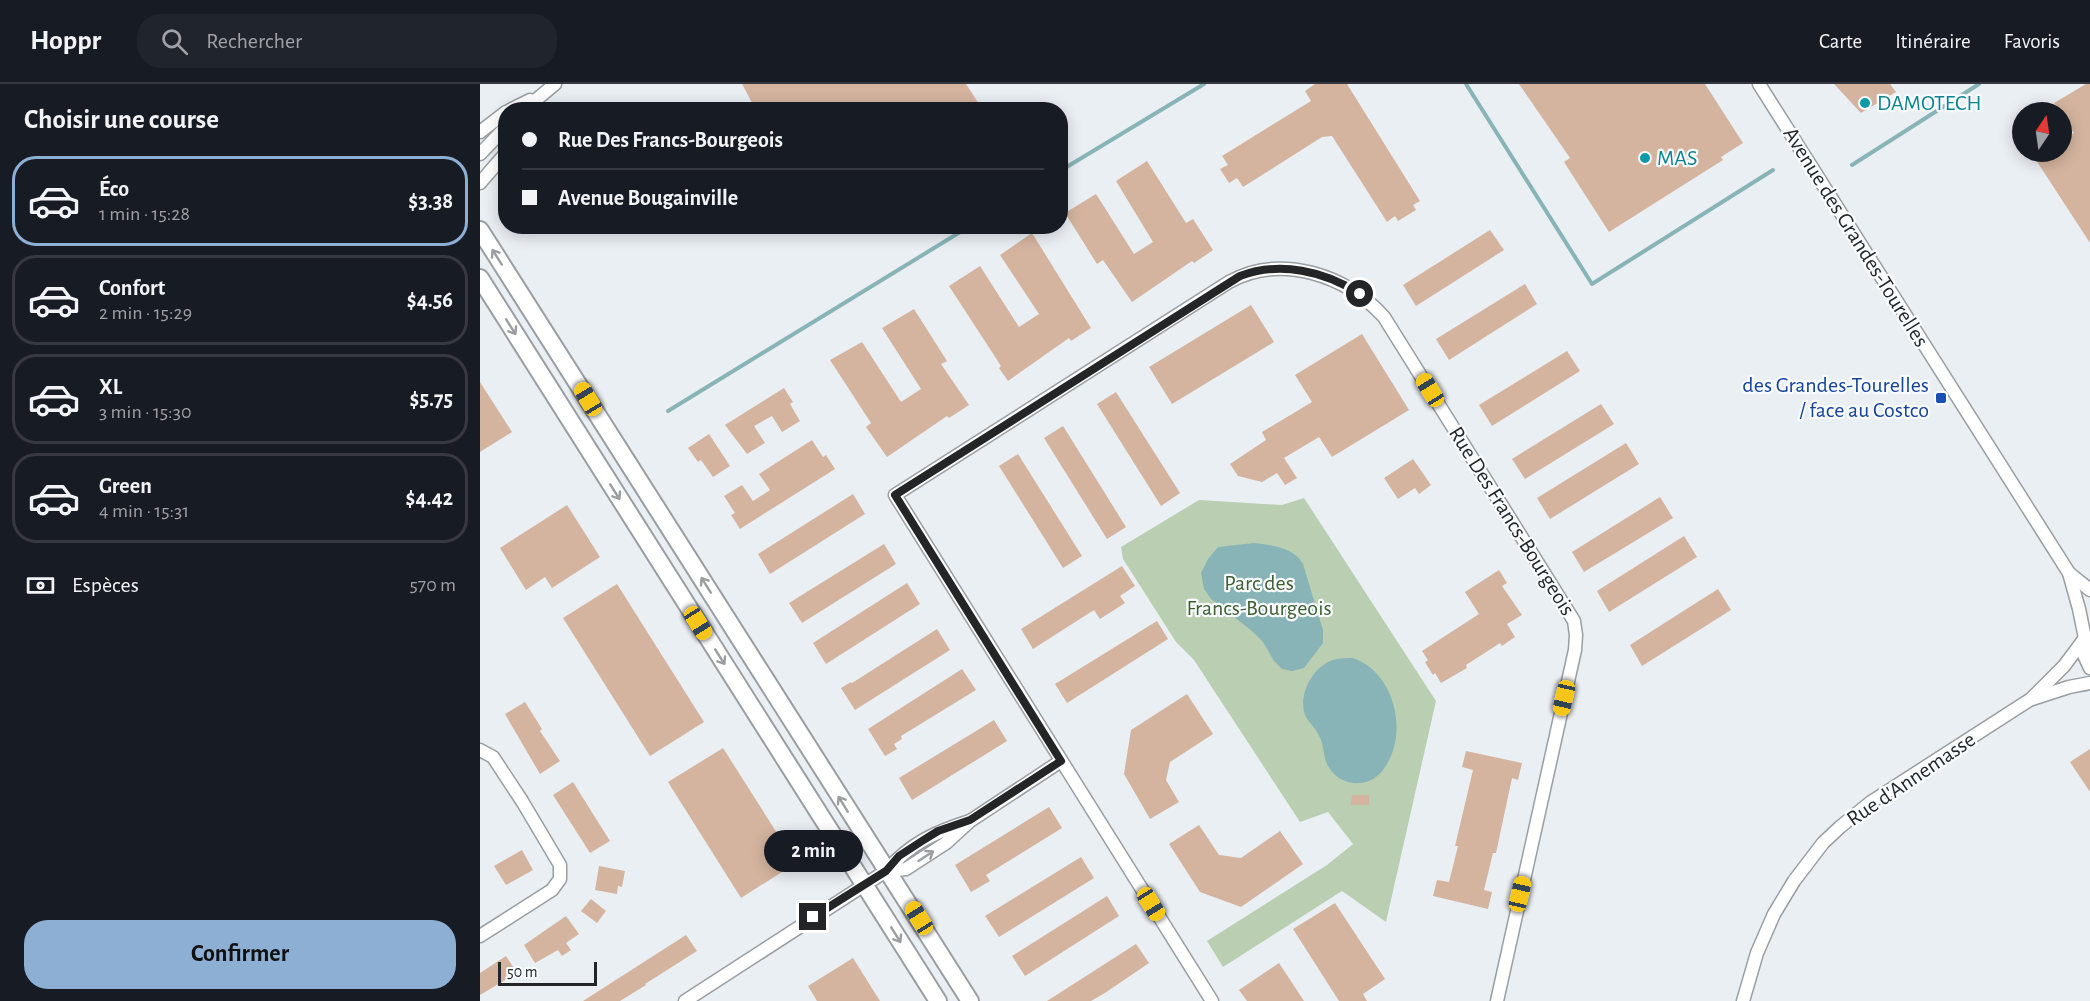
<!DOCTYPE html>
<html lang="fr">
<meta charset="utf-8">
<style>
:root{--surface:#171b24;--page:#20242c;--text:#f1f3f6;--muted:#9ea1a6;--line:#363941;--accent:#8dafd4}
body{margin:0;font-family:"Alegreya Sans",sans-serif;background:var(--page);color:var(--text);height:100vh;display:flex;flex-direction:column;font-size:22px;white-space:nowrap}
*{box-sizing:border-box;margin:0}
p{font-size:20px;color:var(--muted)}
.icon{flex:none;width:33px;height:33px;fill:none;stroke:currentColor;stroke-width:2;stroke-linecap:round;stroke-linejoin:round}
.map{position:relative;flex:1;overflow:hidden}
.drawer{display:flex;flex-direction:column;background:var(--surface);width:480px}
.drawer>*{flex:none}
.guide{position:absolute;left:18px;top:18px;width:570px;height:132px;border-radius:24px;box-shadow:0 3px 15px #0003;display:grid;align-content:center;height:132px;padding:0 24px;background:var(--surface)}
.needle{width:39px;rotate:13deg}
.buttons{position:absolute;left:1532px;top:18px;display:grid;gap:12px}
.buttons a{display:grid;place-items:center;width:60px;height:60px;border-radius:50%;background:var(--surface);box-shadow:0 3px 15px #0003;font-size:30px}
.scale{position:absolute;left:18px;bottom:15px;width:99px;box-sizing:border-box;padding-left:6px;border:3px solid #232527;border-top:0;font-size:16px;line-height:21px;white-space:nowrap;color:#232527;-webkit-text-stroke:4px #f9fcff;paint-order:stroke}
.end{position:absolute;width:27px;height:27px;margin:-14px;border:8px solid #232527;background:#fff;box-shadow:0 0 0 3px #fff}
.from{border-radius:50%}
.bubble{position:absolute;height:42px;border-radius:21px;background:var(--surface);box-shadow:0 3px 15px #0003;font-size:20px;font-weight:600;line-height:42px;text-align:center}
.car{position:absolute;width:18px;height:36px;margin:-18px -9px;border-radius:8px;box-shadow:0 0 4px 2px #0007;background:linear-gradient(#f5c518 24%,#345 0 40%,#f5c518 0 76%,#345 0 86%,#f5c518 0)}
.guide b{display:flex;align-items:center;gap:21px;height:57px;font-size:22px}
.guide b+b{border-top:2px solid var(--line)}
.guide i{width:15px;height:15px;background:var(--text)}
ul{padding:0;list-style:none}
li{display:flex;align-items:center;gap:18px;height:90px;margin:0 12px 9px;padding:0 12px;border:3px solid var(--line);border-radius:24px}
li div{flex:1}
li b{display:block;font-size:22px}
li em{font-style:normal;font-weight:600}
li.current{border-color:var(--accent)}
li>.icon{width:54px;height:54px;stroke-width:1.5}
h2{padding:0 24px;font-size:27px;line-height:72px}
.pay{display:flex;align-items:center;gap:15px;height:66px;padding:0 24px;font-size:22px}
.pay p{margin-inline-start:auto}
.button{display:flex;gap:12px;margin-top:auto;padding:12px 24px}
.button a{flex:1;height:69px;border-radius:24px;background:var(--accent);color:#111;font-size:24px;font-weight:600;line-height:69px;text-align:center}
header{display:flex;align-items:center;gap:36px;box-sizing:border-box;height:84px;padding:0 30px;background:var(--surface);border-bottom:2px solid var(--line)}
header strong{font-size:28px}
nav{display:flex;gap:33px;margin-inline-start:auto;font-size:21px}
.search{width:420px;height:54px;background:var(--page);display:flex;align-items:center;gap:15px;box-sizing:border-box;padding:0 21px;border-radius:24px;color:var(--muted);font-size:22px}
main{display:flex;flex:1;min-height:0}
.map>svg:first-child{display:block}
</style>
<header>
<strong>Hoppr</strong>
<div class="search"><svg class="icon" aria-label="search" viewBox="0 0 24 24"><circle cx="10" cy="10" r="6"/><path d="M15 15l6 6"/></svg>Rechercher</div>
<nav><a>Carte</a><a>Itinéraire</a><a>Favoris</a></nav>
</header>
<main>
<section class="drawer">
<h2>Choisir une course</h2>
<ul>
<li class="current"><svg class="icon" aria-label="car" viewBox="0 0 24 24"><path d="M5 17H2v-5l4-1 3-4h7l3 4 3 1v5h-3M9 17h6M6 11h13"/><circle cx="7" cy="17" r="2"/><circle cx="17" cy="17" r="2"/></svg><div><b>Éco</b><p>1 min · 15:28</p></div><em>$3.38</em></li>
<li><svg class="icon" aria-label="car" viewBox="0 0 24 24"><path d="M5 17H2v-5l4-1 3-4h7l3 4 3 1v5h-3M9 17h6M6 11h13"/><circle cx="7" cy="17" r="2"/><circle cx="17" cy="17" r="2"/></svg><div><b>Confort</b><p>2 min · 15:29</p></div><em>$4.56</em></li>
<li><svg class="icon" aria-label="car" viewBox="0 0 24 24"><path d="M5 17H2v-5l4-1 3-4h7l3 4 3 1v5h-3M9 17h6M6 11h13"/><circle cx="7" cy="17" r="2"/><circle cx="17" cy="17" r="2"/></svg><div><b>XL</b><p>3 min · 15:30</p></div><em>$5.75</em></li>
<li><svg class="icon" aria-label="car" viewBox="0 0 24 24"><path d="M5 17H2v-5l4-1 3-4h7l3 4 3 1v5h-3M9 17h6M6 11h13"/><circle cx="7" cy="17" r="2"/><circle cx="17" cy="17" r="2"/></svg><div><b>Green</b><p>4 min · 15:31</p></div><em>$4.42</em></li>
</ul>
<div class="pay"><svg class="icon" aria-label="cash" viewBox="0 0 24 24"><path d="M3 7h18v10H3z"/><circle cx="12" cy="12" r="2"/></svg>Espèces<p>570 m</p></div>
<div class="button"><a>Confirmer</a></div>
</section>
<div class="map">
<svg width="1610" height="917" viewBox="0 0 1610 917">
<rect width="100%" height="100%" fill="#eaeff4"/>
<polygon fill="#bacfb2" points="824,414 956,617 906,838 862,807 743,883 727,857 847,781 873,760 848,728 820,738 714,576 696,558 643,475 641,463 719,416 802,421"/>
<g fill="#88b4b7">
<path d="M 774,459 C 791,461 814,463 823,480 L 843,546 L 843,559 L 824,584 L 812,587 L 802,585 L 794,577 L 783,558 L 772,547 L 731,515 L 724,505 L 721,489 L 728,475 L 738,463 Z"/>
<path d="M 873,574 C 915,588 930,651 903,686 C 888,706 858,703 847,680 C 843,671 844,659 838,650 C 835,643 828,638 825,631 C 818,611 832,585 850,577 C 857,574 866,574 873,574 Z"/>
</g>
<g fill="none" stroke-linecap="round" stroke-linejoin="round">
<g stroke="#88b4b7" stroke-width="4">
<polyline points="986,0 1112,200 1293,86"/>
<polyline points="1372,81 1499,0"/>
<polyline points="580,87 724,0"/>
<polyline points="188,327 490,142"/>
</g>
</g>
<g fill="#d4b49f">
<polygon points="262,0 486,0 503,26 276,26"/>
<polygon points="835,0 867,0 940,117 933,121 936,126 918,137 915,132 907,138 852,52 842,53 763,103 757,94 749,99 740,85 748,81 742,72 831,17 825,7"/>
<polygon points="1039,0 1225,0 1263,59 1241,73 1243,76 1129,148 1084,78 1090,74"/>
<polygon points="1354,0 1410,0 1416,8 1381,29"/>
<polygon points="1606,0 1610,0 1610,159 1554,73 1564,68 1581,68 1581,57 1594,49 1574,19"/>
<polygon points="667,77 706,139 713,135 733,166 714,179 712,177 652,218 623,176 617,180 585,129 616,110 654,170 673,158 636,97"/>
<polygon points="1010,146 1024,166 936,222 923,201"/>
<polygon points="552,149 611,244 591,257 589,254 528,297 519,284 521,282 469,202 500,182 539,243 559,230 520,171"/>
<polygon points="1045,200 1057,220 969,276 956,255"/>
<polygon points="771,221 794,258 692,320 669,283"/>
<polygon points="434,225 467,277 461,280 489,321 469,334 467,332 407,373 386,343 391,339 350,276 382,258 421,318 441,305 402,244"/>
<polygon points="882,250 929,326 852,373 839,353 804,374 817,394 805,401 797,389 782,398 758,392 750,380 786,356 782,348 832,318 815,291"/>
<polygon points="1087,267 1100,287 1012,342 999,321"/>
<polygon points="0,298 32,348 0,368"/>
<polygon points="304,304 313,318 310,320 320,337 302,348 292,332 274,342 285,359 267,370 245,341"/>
<polygon points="636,308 700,409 681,422 617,320"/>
<polygon points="1121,320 1134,340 1045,395 1032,375"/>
<polygon points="583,342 646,443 627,455 564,354"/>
<polygon points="229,350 250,382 233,393 221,376 218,378 208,364"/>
<polygon points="332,356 343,373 346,371 355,385 260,445 251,431 255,429 244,412 262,401 273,417 290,406 279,390"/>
<polygon points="1146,359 1159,380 1070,435 1057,414"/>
<polygon points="538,370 602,472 583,484 519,382"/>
<polygon points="933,375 951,401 939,410 935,404 918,415 904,394"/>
<polygon points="373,410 385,430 290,490 278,470"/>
<polygon points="1180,413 1193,434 1104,488 1092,468"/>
<polygon points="87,421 120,473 72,504 65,493 46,506 20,464"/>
<polygon points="1204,452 1217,473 1129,528 1117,507"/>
<polygon points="404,460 416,480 322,539 309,519"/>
<polygon points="642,482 655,502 640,512 645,519 620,535 614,526 553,565 541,545"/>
<polygon points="1019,486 1027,499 1022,502 1042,531 1027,540 1035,553 1022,562 1020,559 986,581 987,584 961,599 955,589 953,591 945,578 948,576 942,567 999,530 985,508"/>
<polygon points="427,499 440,520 346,580 333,559"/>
<polygon points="137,500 224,638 170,672 83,534"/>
<polygon points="1238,505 1251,526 1162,582 1150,561"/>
<polygon points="677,537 688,555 587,619 575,600"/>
<polygon points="457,545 470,566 375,626 361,604 371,598 372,599"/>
<polygon points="482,585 496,606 421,652 422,655 414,660 417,665 405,672 388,645"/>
<polygon points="707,610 733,650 690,678 686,696 699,718 670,735 644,690 651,646"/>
<polygon points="45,618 62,645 60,647 80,677 60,690 25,630"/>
<polygon points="514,636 527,657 432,716 419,694"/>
<polygon points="243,664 316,779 261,814 188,698"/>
<polygon points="1610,665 1610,708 1590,678"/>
<polygon points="986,667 1042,679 1038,696 1032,694 1016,769 1013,769 1004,806 1012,808 1008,825 953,812 957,796 969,798 978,762 975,762 993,686 982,683"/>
<polygon points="93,698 130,757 110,769 73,711"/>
<polygon points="872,711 889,711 889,721 871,721"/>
<polygon points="569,723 582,744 506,791 510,797 491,808 475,781"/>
<polygon points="719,741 739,771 761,774 800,747 823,780 761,823 720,808 689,760"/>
<polygon points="42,766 53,786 26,801 14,782"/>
<polygon points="601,773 614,794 519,853 505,832"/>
<polygon points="119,782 145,787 142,803 138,802 137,810 115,806"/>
<polygon points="627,812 639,832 545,892 532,872"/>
<polygon points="111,815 126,827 117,839 101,827"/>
<polygon points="855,819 905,895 883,910 887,917 859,917 813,845"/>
<polygon points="86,832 99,850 86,859 91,866 82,872 78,866 55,879 44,861"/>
<polygon points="206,851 217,867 165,900 166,901 140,917 103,917"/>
<polygon points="656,860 669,879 625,909 611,917 567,917"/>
<polygon points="26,872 37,889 0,911 0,889"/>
<polygon points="373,874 400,917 337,917 328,902"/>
<polygon points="799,879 824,917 767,917 759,906"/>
</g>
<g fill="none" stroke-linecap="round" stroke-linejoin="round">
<g stroke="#999ea2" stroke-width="15">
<g id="street">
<polyline points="1279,0 1589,489 1599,525 1605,554"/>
<polyline points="30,26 50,16"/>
<polyline points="44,26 75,0"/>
<polyline points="0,48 26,28"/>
<polyline points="0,70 26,43"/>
<polyline points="0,99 26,69"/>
<polyline points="1589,489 1610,506"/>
<polyline points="1604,554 1604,571 1610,584"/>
<polyline points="1552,615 1589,603 1610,599"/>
<polyline points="0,666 13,673 42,717 80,781 80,795 72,806 0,852"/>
<polyline points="406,787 426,785 466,759 490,737 581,677"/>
<path d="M 205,917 L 406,787 C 431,759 455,748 490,737"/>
<path d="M 732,917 L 415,411 L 749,198 C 801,169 866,191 904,233 L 1094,537 L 1096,551 L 1095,566 L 1017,917"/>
<polyline points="1263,917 1277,869 1294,830 1314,797 1343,759 1360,743 1391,718 1551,615 1584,582 1605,554"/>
</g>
</g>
<g stroke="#999ea2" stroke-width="20">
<g id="secondary">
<polyline points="0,146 490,917"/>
<polyline points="0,194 458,917"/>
</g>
</g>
<use href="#street" stroke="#fff" stroke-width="12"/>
<use href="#secondary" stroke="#fff" stroke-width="16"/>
</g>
<defs><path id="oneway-shaft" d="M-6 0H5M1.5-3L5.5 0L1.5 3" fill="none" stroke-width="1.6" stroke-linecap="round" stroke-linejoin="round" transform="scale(1.5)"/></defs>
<g stroke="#9c9d9e">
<use href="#oneway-shaft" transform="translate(17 173) rotate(-123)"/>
<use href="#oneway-shaft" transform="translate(31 243) rotate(58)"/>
<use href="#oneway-shaft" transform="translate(135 408) rotate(58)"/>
<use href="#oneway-shaft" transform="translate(226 501) rotate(-122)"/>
<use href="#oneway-shaft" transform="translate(240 573) rotate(58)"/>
<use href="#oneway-shaft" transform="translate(363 720) rotate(-122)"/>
<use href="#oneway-shaft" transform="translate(446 772) rotate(-33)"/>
<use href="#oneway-shaft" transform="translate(416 851) rotate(58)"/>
</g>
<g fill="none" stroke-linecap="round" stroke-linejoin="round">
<path stroke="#232527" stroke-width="8" d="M 333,833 L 406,787 L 419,772 L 442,757 L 458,747 L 490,736 L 581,677 L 415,411 L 760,192 C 800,177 845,187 880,210"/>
</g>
<g fill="#0f9aa8" stroke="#f9fcff" stroke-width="2">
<circle cx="1385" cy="19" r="6"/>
<circle cx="1165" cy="74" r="6"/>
</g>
<rect fill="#1a4fb4" stroke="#f9fcff" stroke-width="2" x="1455" y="308" width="12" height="12" rx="3"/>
<g text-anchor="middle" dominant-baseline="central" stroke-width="4.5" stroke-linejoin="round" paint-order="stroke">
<g font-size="22" fill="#0d838f" stroke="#f9fcff" text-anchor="start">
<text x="1397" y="19">DAMOTECH</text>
<text x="1177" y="74">MAS</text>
</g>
<g font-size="22" fill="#232527" stroke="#f9fcff">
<text transform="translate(1376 153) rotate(58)">Avenue des Grandes-Tourelles</text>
<text transform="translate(1032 437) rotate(58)">Rue Des Francs-Bourgeois</text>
<text transform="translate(1431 695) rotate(-34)">Rue d'Annemasse</text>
</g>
<g font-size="22" fill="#164399" stroke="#f9fcff" text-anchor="end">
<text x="1449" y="301">des Grandes-Tourelles<tspan x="1449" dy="25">/ face au Costco</tspan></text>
</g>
<g font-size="22" fill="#3f5e32" stroke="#f9fcff">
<text x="779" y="499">Parc des<tspan x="779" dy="25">Francs-Bourgeois</tspan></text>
</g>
</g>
</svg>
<div class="buttons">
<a><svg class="needle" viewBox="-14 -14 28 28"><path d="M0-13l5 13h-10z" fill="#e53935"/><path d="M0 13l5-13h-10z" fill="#9ea1a6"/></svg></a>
</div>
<div class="scale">50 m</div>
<i class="end from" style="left:880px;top:210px"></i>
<i class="end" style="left:333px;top:833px"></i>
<div class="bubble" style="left:284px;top:746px;width:99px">2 min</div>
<i class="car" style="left:950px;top:306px;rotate:328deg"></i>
<i class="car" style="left:108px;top:315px;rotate:329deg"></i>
<i class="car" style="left:218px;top:539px;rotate:148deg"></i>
<i class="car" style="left:1084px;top:614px;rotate:193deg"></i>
<i class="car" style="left:1040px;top:810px;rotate:13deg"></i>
<i class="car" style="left:671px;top:820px;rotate:148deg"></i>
<i class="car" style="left:439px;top:834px;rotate:328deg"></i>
<div class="guide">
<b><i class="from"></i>Rue Des Francs-Bourgeois</b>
<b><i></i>Avenue Bougainville</b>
</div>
</div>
</main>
